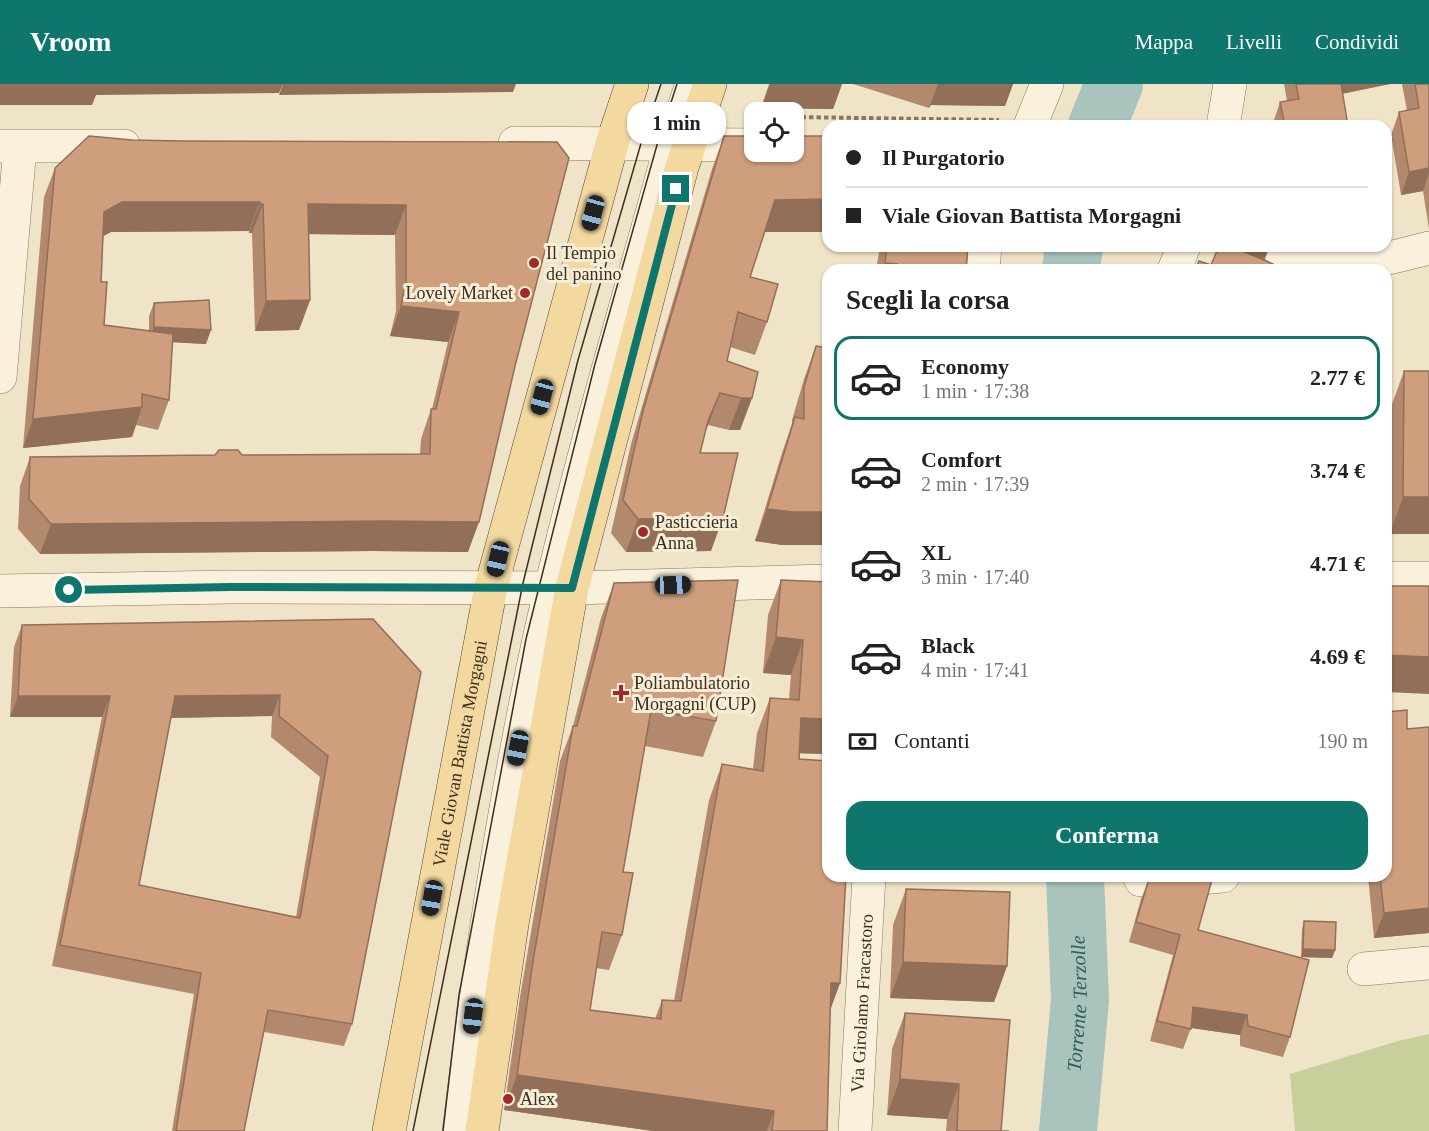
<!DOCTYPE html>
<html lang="it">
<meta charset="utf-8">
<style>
:root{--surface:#fff;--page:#f6f6f6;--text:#222;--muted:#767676;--line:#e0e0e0;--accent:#0f766e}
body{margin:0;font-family:"Times New Roman",serif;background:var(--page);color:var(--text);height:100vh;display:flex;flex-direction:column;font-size:22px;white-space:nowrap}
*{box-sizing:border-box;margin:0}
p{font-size:20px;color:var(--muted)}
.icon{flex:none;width:33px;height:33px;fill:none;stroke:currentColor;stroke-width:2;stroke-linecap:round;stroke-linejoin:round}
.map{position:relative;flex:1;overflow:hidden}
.side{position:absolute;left:822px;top:180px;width:570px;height:618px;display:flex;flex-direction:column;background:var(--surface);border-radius:18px;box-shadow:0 2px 4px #0004}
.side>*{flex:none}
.hud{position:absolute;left:822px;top:36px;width:570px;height:132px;border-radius:18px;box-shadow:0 2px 4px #0004;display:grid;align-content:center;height:132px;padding:0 24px;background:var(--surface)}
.tools{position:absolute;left:744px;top:18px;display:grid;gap:12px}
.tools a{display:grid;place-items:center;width:60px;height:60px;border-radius:12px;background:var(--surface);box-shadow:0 2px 4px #0004;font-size:30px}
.end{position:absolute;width:27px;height:27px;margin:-14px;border:8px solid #0f766e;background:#fff;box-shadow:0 0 0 3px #fff}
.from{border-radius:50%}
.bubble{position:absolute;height:42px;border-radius:18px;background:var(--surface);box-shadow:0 2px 4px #0004;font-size:20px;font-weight:600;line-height:42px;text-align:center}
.car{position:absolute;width:18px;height:36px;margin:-18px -9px;border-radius:8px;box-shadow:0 0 4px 2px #0007;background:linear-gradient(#222 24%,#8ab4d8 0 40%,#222 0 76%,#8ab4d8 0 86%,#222 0)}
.hud b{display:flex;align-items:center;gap:21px;height:57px;font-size:22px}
.hud b+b{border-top:2px solid var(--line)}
.hud i{width:15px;height:15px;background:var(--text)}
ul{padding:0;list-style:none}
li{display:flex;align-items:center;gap:18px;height:84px;margin:0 12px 9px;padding:0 12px;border:3px solid transparent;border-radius:18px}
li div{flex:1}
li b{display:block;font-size:22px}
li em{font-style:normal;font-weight:600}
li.selected{border-color:var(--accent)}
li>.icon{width:54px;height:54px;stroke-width:1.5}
h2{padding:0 24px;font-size:27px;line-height:72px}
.pay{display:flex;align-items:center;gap:15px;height:66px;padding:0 24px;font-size:22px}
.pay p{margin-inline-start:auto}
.primary-button{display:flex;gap:12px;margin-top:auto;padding:12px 24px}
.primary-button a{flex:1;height:69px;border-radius:18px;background:var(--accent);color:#fff;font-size:24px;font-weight:600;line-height:69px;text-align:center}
header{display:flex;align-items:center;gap:36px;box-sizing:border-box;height:84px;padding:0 30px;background:var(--accent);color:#fff}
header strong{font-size:28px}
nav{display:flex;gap:33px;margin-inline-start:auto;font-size:21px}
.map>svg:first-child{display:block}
</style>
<header>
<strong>Vroom</strong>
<nav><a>Mappa</a><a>Livelli</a><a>Condividi</a></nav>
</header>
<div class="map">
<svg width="1429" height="1047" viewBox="0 0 1429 1047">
<rect width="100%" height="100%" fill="#f0e4c8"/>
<polygon fill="#c9cf9b" points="1429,950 1429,1047 1295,1047 1290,990 1398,957"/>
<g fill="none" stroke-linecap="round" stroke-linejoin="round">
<g stroke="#a9c4bc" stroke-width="58">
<polyline points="1097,42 1114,0"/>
<polyline points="1071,186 1074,162"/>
<path id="s1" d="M 1068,1047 L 1080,916 L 1075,792"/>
</g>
<g stroke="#8d765c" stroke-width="34">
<g id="minor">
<polyline points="1030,42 1047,0"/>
<polyline points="1223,42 1230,0"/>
<polyline points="515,59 754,61"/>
<polyline points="0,62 124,62"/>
<path d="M 1275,162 C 1281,166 1288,172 1295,174 C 1340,190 1385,175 1429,164"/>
<polyline points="983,186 985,162"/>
<polyline points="1174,186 1184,162"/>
<polyline points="0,293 20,63"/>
<polyline points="1386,494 1429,494"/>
<polyline points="0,507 230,503 572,504 828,497"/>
<polyline points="1139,792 1141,796 1175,796 1223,792"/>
<polyline points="1364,885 1429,879"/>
<path d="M 459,1047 C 479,881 504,715 540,551 C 577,386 626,224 671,61 L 692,0"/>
<path id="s2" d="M 855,1047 L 869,792"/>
</g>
</g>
<g stroke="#5b4430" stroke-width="34">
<g id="major">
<path id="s3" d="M 389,1047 L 491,503 L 612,60 L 632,0"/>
<polyline points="482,1047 512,840 572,504 682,83 710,0"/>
</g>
</g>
<polyline stroke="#8d765c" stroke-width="4" stroke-dasharray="4.5 3" stroke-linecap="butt" points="794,33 999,36"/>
<use href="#minor" stroke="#faf1dc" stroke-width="33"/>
<use href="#major" stroke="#f3d9a0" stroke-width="33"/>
<g stroke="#3d2e20" stroke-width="1.5">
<polyline points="413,1047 523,499 578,276 642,56 661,0"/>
<polyline points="443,1047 459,911 526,555 595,280 657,61 677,0"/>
</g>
</g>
<g fill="#b2896c" fill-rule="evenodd">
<polygon points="769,0 842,0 833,25 761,24"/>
<polygon points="853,0 1013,0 1005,22 931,21 929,24"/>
<polygon points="1284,0 1390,0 1342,10 1348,42 1272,42 1280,18 1287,17"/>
<polygon points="1402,0 1429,0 1429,145 1423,107 1401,111 1391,51 1399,28 1407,27"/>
<polygon points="724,52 828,52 828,148 764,148 750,193 767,238 755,271 730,263 727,277 752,314 740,346 729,346 708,341 705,349 700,369 711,467 626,468 611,449 631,360 712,85"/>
<polygon points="132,56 181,57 557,58 515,282 468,468 373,467 40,470 18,445 20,402 30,373 420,370 421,355 431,325 432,325 448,258 390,252 396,227 395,151 309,150 310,216 299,246 255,247 252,149 249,149 249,147 111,148 103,152 101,198 104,241 149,247 149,232 154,219 206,260 172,258 169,316 158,346 136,341 132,353 23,364 44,113 55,84"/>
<polygon points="880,162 968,162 966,186 876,186"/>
<polygon points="816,262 828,264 828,461 782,461 755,457 783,366 792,340 792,336 804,295"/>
<polygon points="1404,287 1429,287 1429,450 1390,450 1391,323"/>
<polygon points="781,496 828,498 828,670 799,669 799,675 840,899 830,925 827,1047 653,1047 504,1026 520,913 560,677 573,642 601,534 614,499 716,637 703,673 645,662 623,788 622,851 609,886 596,884 590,926 655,935 662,916 674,917 709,716 722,680 753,685 757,649 770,614 789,615 791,591 763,589 768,531"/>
<path d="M 373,535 L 352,940 L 344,962 L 264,948 L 244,1047 L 172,1047 L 194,910 L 52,882 L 102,633 L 10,633 L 14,563 L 22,541 ZM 272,632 L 271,653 L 320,693 L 296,833 L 139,801 L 171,634 Z"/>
<polygon points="1407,645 1429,849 1374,854 1368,792 1386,792"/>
<polygon points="1149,795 1198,846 1290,953 1283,973 1240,962 1240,951 1191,944 1183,965 1150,957 1173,871 1129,858 1141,815"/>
<polygon points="906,805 1007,882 994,918 890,914 893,841"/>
<polygon points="1304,837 1335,866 1332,874 1301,873 1302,845"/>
<polygon points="905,929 1001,1047 1009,1047 946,1047 947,1035 887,1031 892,965"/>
</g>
<g fill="#916f58">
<polygon points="0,0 283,0 279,9 96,11 92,21 0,21"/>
<polygon points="283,0 516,0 513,8 279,11"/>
<polygon points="770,0 842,0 833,25 761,24"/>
<polygon points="938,0 1013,0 1005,22 931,21 929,24"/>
<polygon points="1335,0 1390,0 1330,12"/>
<polygon points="1429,84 1429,89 1423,107 1401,111 1409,88"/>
<polygon points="828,115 828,148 763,148 775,116"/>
<polygon points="122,118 260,118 249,147 111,148 93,158 104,128"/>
<polygon points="260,120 263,120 252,149 249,149"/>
<polygon points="308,120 406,121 395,151 297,150"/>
<polygon points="1237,162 1270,162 1264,177 1233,163"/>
<polygon points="885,179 897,180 894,186 882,186"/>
<polygon points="310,216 299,246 255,247 266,217"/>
<polygon points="401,222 459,228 448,258 390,252"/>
<polygon points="154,243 211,246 206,260 149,257"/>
<polygon points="720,309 708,341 696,370 708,337"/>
<polygon points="741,314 752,314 740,346 729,346"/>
<polygon points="142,323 132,353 23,364 33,335"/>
<polygon points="1403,413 1429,413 1429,450 1390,450"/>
<polygon points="767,425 828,428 828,461 782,461 755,457"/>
<polygon points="723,434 711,467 626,468 638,435"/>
<polygon points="384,437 479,438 468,468 373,467 40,470 51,440"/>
<polygon points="776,553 803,556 791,591 763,589"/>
<polygon points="1386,571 1429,573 1429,610 1386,608"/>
<polygon points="280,611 272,632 167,634 175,612"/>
<polygon points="18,612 110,612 102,633 10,633"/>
<polygon points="801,634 828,635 828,670 788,669"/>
<polygon points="917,792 1004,792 1002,798"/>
<polygon points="1429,824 1429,849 1374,854 1384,829"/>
<polygon points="1303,865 1335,866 1332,874 1301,873"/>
<polygon points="903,878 1007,882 994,918 890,914"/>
<polygon points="831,899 840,899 827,935"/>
<polygon points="1193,923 1247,931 1240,951 1185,943"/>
<polygon points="517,991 774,1027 767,1047 653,1047 504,1026"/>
<polygon points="900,995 959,1000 947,1035 887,1031"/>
</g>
<g fill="#cf9f7d" stroke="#916f58" stroke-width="1.5" fill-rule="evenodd">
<polygon points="1296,0 1341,0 1348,42 1285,42 1280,18 1299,15"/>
<polygon points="1415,0 1429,0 1429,84 1409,88 1399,28 1419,24"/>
<polygon points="89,52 132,56 181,57 557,58 569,74 515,282 479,438 384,437 51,440 29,415 30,373 215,371 219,366 238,366 242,371 430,370 431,325 436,325 459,228 401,222 406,198 406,121 308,120 310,216 266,217 263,120 260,120 260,118 122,118 104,128 101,198 107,198 104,241 173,250 169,316 142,310 142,323 33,335 55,84"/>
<polygon points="724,52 754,52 754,68 794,68 794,52 828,52 828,115 775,116 750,193 778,200 767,238 738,228 727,277 758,288 752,314 741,314 720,309 708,337 700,369 738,369 723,434 638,435 623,416 643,327"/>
<polygon points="887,162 968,162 966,186 896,186 897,180 885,179"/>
<polygon points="1219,162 1237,162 1233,163 1287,186 1195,186 1199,177 1211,181"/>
<polygon points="209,216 211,246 154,243 154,219"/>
<polygon points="816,262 828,264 828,428 793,428 767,425 795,333 804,335 804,303"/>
<polygon points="1404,287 1429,287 1429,413 1403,413"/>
<polygon points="738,496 716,637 651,626 623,788 633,789 622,851 602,848 590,926 661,935 662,916 681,917 722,680 763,687 770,614 799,616 803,556 776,553 781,496 828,498 828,635 801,634 799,675 828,677 828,792 846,792 840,899 831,899 827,1047 772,1047 774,1027 517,991 533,877 573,642 577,642 614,499"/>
<polygon points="1386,502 1429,502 1429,573 1386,571"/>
<path d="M 373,535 L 421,588 L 352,940 L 268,926 L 244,1047 L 176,1047 L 201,889 L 60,861 L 110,612 L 18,612 L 22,541 ZM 280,611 L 279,632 L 328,672 L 300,834 L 139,801 L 175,612 Z"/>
<polygon points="1407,626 1407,645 1429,643 1429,824 1384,829 1380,792 1386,792 1386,628"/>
<polygon points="1213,792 1198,846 1309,876 1290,953 1248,942 1247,931 1193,923 1191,945 1157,937 1180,851 1136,838 1149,795"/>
<polygon points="906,805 1010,808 1007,882 903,878"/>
<polygon points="1304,837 1336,838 1335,866 1303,865"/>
<polygon points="905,929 1010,936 1001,1047 1009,1047 957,1047 959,1000 900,995"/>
</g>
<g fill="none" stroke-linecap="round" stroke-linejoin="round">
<polyline stroke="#0f766e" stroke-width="8" points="69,506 230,503 572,504 676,105"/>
</g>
<g fill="#9e2a2b" stroke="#f7eed8" stroke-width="2">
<circle cx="534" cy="179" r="6"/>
<circle cx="525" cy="209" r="6"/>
<circle cx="643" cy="448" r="6"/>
<path d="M618 600h6v6h6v6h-6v6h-6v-6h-6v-6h6z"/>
<circle cx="508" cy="1015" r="6"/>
</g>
<g text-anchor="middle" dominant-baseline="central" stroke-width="6" stroke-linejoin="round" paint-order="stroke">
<g font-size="18" fill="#3d2e20" stroke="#f7eed8" text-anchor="start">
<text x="546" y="169">Il Tempio<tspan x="546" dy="21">del panino</tspan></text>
<text x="513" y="209" text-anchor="end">Lovely Market</text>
<text x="655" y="438">Pasticcieria<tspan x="655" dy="21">Anna</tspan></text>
<text x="634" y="599">Poliambulatorio<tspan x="634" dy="21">Morgagni (CUP)</tspan></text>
<text x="520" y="1015">Alex</text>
</g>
<g font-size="18" fill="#3d2e20" stroke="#f7eed8">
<text stroke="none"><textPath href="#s3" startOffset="384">Viale Giovan Battista Morgagni</textPath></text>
<text stroke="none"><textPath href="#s2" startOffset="128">Via Girolamo Fracastoro</textPath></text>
</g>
<g font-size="20" font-style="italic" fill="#2f5d5a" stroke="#f7eed8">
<text stroke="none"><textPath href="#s1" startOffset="128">Torrente Terzolle</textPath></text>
</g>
</g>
</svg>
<div class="tools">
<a><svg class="icon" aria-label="locate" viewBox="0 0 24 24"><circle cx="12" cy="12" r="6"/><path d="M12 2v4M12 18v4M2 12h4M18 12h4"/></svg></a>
</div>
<i class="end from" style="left:69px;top:506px"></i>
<i class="end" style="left:676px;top:105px"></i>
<div class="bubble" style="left:627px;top:18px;width:99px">1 min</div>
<i class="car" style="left:593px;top:129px;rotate:195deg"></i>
<i class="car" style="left:542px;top:313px;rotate:195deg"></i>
<i class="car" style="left:498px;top:475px;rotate:193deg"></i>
<i class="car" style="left:673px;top:501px;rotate:88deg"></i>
<i class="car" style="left:518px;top:664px;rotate:191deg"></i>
<i class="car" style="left:432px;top:814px;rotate:190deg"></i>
<i class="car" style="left:473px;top:932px;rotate:187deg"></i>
<div class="hud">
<b><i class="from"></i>Il Purgatorio</b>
<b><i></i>Viale Giovan Battista Morgagni</b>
</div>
<section class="side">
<h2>Scegli la corsa</h2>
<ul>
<li class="selected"><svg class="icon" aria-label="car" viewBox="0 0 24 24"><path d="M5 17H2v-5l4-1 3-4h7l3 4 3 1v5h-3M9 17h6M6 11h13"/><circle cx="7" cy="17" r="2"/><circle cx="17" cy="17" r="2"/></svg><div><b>Economy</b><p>1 min · 17:38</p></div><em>2.77 €</em></li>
<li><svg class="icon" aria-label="car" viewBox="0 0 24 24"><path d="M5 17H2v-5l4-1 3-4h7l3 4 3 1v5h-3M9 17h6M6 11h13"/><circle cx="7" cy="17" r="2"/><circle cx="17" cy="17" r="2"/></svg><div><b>Comfort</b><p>2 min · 17:39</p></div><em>3.74 €</em></li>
<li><svg class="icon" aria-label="car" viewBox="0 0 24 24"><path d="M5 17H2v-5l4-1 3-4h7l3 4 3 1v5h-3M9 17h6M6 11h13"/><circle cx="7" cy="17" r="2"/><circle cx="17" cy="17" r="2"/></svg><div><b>XL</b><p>3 min · 17:40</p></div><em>4.71 €</em></li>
<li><svg class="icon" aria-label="car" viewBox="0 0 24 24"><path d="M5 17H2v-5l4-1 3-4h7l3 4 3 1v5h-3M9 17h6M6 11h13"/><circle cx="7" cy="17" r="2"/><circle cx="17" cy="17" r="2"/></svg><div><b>Black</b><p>4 min · 17:41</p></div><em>4.69 €</em></li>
</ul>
<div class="pay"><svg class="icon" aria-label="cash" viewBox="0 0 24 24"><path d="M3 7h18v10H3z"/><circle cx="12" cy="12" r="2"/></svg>Contanti<p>190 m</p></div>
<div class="primary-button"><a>Conferma</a></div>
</section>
</div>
